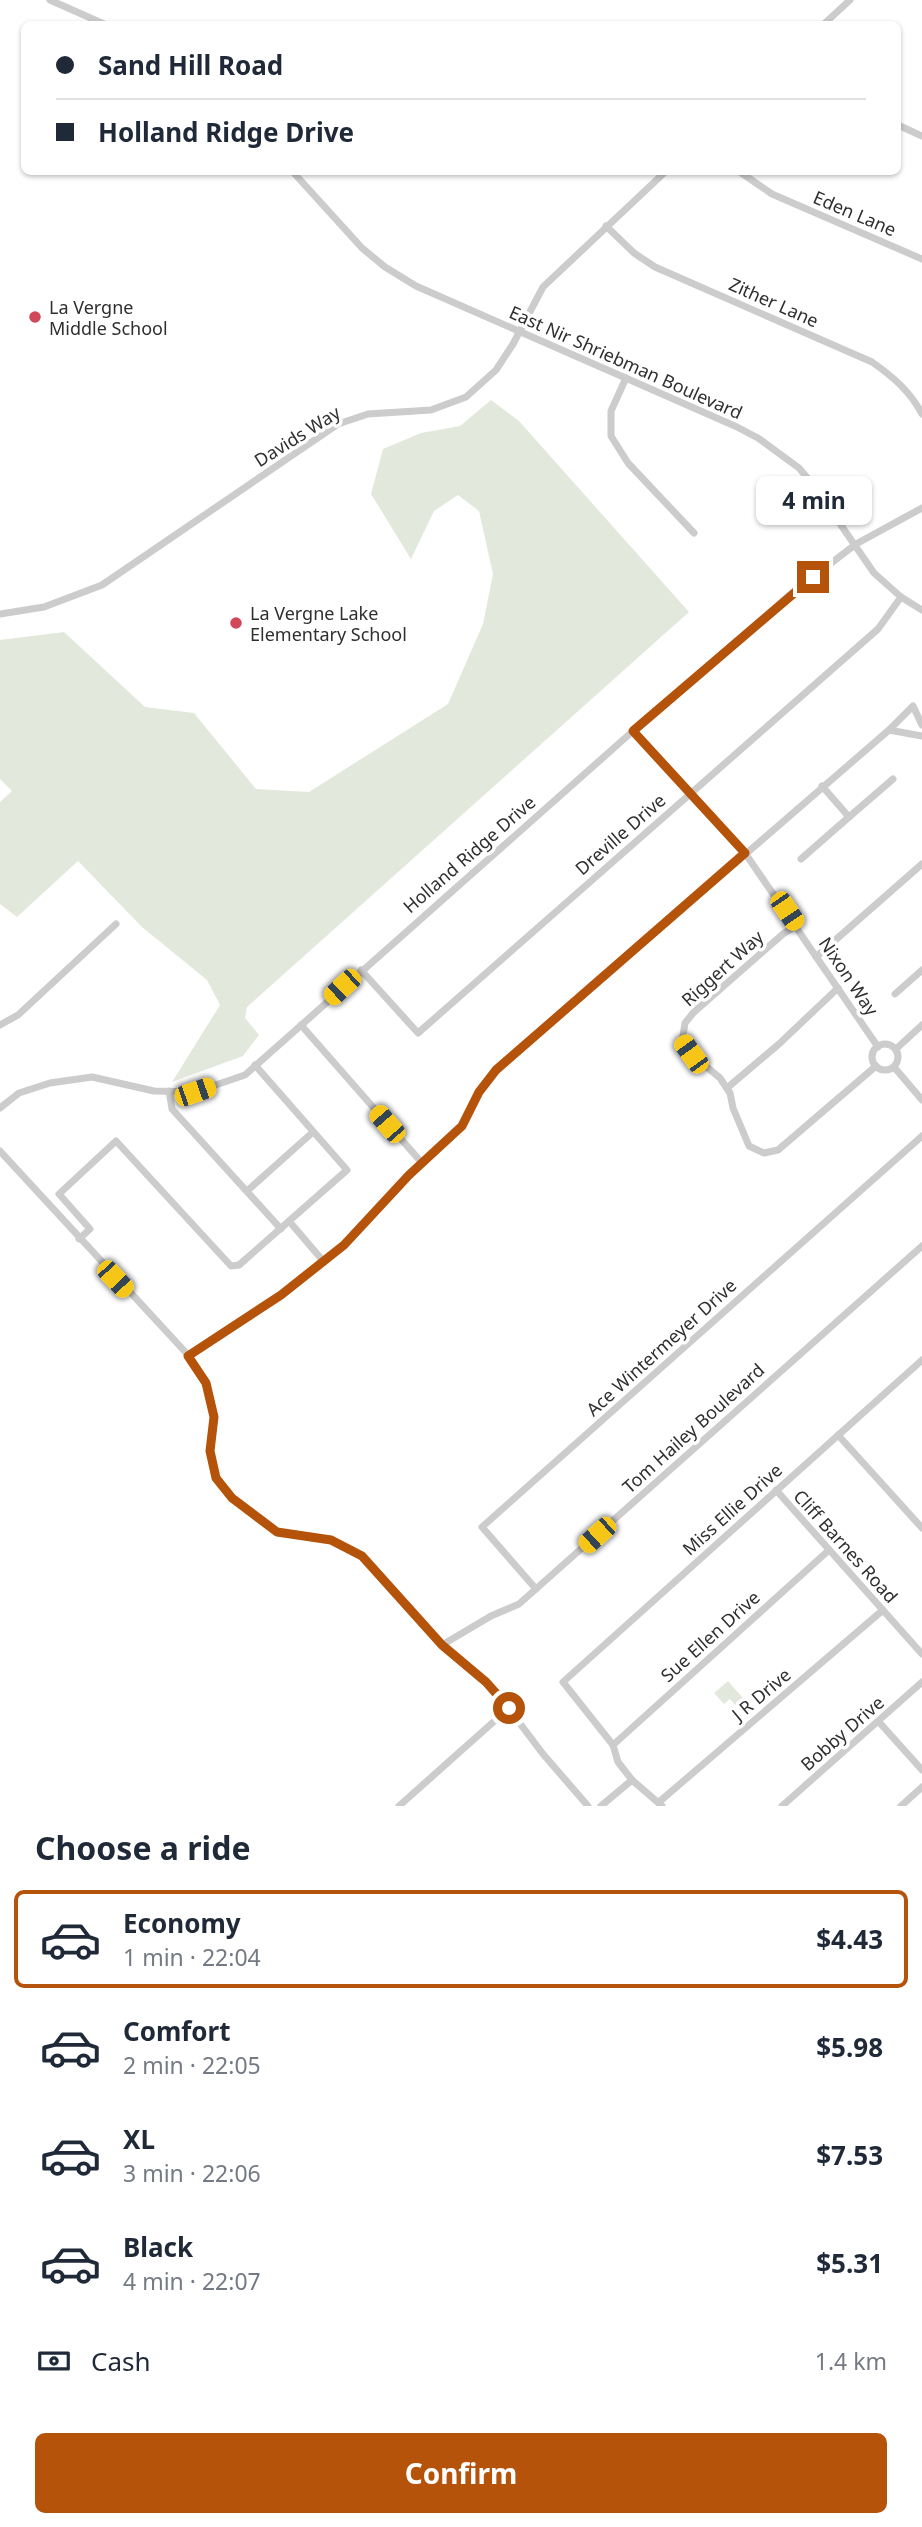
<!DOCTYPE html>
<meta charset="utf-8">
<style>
:root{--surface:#fff;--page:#f6f6f7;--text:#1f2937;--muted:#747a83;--line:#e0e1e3;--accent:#b45309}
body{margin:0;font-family:"Noto Sans",sans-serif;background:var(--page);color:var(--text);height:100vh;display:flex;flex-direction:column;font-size:26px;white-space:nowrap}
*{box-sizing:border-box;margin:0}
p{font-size:23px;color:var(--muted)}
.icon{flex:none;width:38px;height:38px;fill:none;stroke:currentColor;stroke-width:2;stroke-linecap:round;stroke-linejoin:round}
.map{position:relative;height:1806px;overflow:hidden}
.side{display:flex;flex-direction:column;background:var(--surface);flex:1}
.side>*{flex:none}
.hud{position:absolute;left:21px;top:21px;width:880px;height:154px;border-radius:10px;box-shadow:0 2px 5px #0004;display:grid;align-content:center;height:154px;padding:0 35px;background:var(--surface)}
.end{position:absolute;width:32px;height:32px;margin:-16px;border:9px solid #b45309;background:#fff;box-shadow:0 0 0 4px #fff}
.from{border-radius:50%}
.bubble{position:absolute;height:49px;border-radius:10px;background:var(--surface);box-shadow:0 2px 5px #0004;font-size:23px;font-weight:700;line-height:49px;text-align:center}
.car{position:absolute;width:21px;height:42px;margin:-21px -10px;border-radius:9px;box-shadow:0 0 5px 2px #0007;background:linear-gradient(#f5c518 24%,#345 0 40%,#f5c518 0 76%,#345 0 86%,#f5c518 0)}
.hud b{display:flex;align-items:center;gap:24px;height:66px;font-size:26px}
.hud b+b{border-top:2px solid var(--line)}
.hud i{width:18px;height:18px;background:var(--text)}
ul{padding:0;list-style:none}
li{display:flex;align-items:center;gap:21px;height:98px;margin:0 14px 10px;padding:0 21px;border:4px solid transparent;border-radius:10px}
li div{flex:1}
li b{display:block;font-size:26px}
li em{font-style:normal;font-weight:700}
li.selected{border-color:var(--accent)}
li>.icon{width:63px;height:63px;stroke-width:1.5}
h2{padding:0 35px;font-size:32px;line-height:84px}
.pay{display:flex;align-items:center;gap:18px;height:77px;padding:0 35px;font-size:26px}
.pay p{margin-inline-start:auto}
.primary-button{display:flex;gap:14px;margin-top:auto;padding:14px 35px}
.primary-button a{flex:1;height:80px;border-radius:10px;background:var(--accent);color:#fff;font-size:28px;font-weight:700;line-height:80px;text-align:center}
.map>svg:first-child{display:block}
</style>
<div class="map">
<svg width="922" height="1806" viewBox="0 0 922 1806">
<rect width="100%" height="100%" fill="#fff"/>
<g fill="#e3e8dc">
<polygon points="491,400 519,421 689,612 247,1007 245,1018 259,1035 243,1056 172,1082 220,1005 207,980 142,927 78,861 17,917 0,904 0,802 12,791 0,779 0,640 64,632 145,707 194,713 256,789 309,792 448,704 483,624 493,574 479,511 458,495 434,511 411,559 371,494 383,449 421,433 460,426"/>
<polygon points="728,1681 743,1698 736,1706 730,1699 724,1704 714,1693"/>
</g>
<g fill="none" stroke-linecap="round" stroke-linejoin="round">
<g stroke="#ccc" stroke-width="7">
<polyline points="50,0 104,24"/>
<polyline points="824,24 850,0"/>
<polyline points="898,125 922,136"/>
<polyline points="293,172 362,248 385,267 416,286 735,426 758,438 799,468 814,486 874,573 901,597 922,610"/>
<polyline points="740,172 772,194 922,259"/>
<path d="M 606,226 L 634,253 L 655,267 L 872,362 C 892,376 910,391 922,414"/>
<polyline points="626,378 611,411 611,436 628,463 694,533"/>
<polyline points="0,614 44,607 102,585 338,424 368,414 431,410 466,397 496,370 513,344 543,287 665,172"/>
<polyline points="889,730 922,736"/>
<polyline points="633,731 745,853 878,1047"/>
<polyline points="822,786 849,817 893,779"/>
<polyline points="801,859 849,817"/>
<polyline points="797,925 783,934 694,1012 685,1023 682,1042 691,1054 720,1078 730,1093 733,1108 749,1146 764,1153 778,1150 876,1066"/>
<polyline points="816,957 922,864"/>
<polyline points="361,970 418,1033 878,629 901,597"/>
<polyline points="895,994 922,970"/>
<polyline points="0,1025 18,1015 116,924"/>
<polyline points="301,1025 422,1163"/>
<circle cx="885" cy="1057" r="13"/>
<polyline points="896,1049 922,1025"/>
<polyline points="894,1067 922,1100"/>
<polyline points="727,1088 779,1044 838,988"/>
<polyline points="169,1091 172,1109 281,1229"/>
<polyline points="0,1108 19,1093 50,1083 92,1077 154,1091 195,1092 245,1075 633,731 791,594 856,544 922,508"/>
<polyline points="0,1151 189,1356 206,1383 214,1417 210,1451 216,1478 232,1498 277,1532 331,1540 362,1556 442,1645 486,1682 503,1701 543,1754 588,1806"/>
<polyline points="247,1191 313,1132"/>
<polyline points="289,1221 324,1262"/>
<polyline points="79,1239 90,1229 59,1194 116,1141 231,1266 239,1265 347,1170 255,1065"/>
<polyline points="189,1356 281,1295 344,1245 409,1175 462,1126 479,1092 496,1070 889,730 913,706 922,725"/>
<polyline points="838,1435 922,1528"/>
<polyline points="776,1490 922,1654"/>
<polyline points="536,1589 482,1527 922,1136"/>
<polyline points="442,1645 491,1616 519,1604 922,1246"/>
<polyline points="879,1722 922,1770"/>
<polyline points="613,1745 829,1550"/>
<polyline points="659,1802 883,1610"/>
<polyline points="399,1806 509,1708"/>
<polyline points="601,1806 632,1780"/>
<polyline points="662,1806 632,1780 618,1762 613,1745 563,1682 922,1360"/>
<polyline points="782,1806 922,1682"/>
<polyline points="901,1806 922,1787"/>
</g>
</g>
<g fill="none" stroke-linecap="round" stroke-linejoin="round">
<polyline stroke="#b45309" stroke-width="9" points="509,1708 486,1682 442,1645 362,1556 331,1540 277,1532 232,1498 216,1478 210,1451 214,1417 206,1383 188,1356 281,1295 344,1245 409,1175 462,1126 479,1092 496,1070 745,853 633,731 813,577"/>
</g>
<g fill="#d04859" stroke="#fff" stroke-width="2.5">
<circle cx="35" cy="317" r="7"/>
<circle cx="236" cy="623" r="7"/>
</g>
<g text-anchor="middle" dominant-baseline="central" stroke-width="7" stroke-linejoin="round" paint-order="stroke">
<g font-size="18" fill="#2f2f2f" stroke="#fff">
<text transform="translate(855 213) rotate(23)">Eden Lane</text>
<text transform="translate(774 302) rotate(24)">Zither Lane</text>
<text transform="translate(626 362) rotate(24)">East Nir Shriebman Boulevard</text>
<text transform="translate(297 436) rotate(-32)">Davids Way</text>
<text transform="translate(620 834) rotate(-41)">Dreville Drive</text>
<text transform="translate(469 854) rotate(-41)">Holland Ridge Drive</text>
<text transform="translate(722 968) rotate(-42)">Riggert Way</text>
<text transform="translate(849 976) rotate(56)">Nixon Way</text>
<text transform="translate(661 1347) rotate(-42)">Ace Wintermeyer Drive</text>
<text transform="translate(693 1428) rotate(-42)">Tom Hailey Boulevard</text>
<text transform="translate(732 1509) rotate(-42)">Miss Ellie Drive</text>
<text transform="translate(846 1546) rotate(48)">Cliff Barnes Road</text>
<text transform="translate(710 1636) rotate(-42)">Sue Ellen Drive</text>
<text transform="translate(761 1694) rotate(-40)">J R Drive</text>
<text transform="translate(842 1733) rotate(-41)">Bobby Drive</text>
</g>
<g font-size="18" fill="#2f2f2f" stroke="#fff" text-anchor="start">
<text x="49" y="307">La Vergne<tspan x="49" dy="21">Middle School</tspan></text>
<text x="250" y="613">La Vergne Lake<tspan x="250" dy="21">Elementary School</tspan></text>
</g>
</g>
</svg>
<i class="end from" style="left:509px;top:1708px"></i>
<i class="end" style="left:813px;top:577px"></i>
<div class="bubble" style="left:756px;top:476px;width:116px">4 min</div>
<i class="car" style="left:787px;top:911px;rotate:146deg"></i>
<i class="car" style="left:342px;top:987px;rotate:227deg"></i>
<i class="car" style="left:691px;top:1054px;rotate:324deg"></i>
<i class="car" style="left:195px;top:1092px;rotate:71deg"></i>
<i class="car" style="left:387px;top:1124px;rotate:319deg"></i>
<i class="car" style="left:115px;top:1279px;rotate:137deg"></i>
<i class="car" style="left:597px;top:1535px;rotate:228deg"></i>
<div class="hud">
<b><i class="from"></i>Sand Hill Road</b>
<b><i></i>Holland Ridge Drive</b>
</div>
</div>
<section class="side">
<h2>Choose a ride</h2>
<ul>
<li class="selected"><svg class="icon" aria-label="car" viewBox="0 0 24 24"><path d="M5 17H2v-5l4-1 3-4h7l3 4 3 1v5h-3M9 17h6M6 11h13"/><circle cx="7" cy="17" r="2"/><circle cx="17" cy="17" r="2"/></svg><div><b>Economy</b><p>1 min · 22:04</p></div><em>$4.43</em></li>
<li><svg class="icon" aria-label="car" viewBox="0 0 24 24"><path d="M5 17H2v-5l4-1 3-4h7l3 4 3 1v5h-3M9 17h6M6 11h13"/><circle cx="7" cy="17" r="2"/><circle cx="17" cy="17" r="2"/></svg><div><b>Comfort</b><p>2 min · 22:05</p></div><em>$5.98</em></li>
<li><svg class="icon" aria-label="car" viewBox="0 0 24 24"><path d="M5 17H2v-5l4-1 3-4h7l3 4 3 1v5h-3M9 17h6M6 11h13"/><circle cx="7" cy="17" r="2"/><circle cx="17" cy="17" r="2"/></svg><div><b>XL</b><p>3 min · 22:06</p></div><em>$7.53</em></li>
<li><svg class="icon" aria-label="car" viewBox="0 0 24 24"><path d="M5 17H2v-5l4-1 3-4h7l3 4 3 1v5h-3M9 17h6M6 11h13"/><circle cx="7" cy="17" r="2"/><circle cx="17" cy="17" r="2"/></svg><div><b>Black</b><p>4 min · 22:07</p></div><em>$5.31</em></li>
</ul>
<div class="pay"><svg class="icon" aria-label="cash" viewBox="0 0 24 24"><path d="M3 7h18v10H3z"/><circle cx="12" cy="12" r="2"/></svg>Cash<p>1.4 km</p></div>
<div class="primary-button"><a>Confirm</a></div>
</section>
